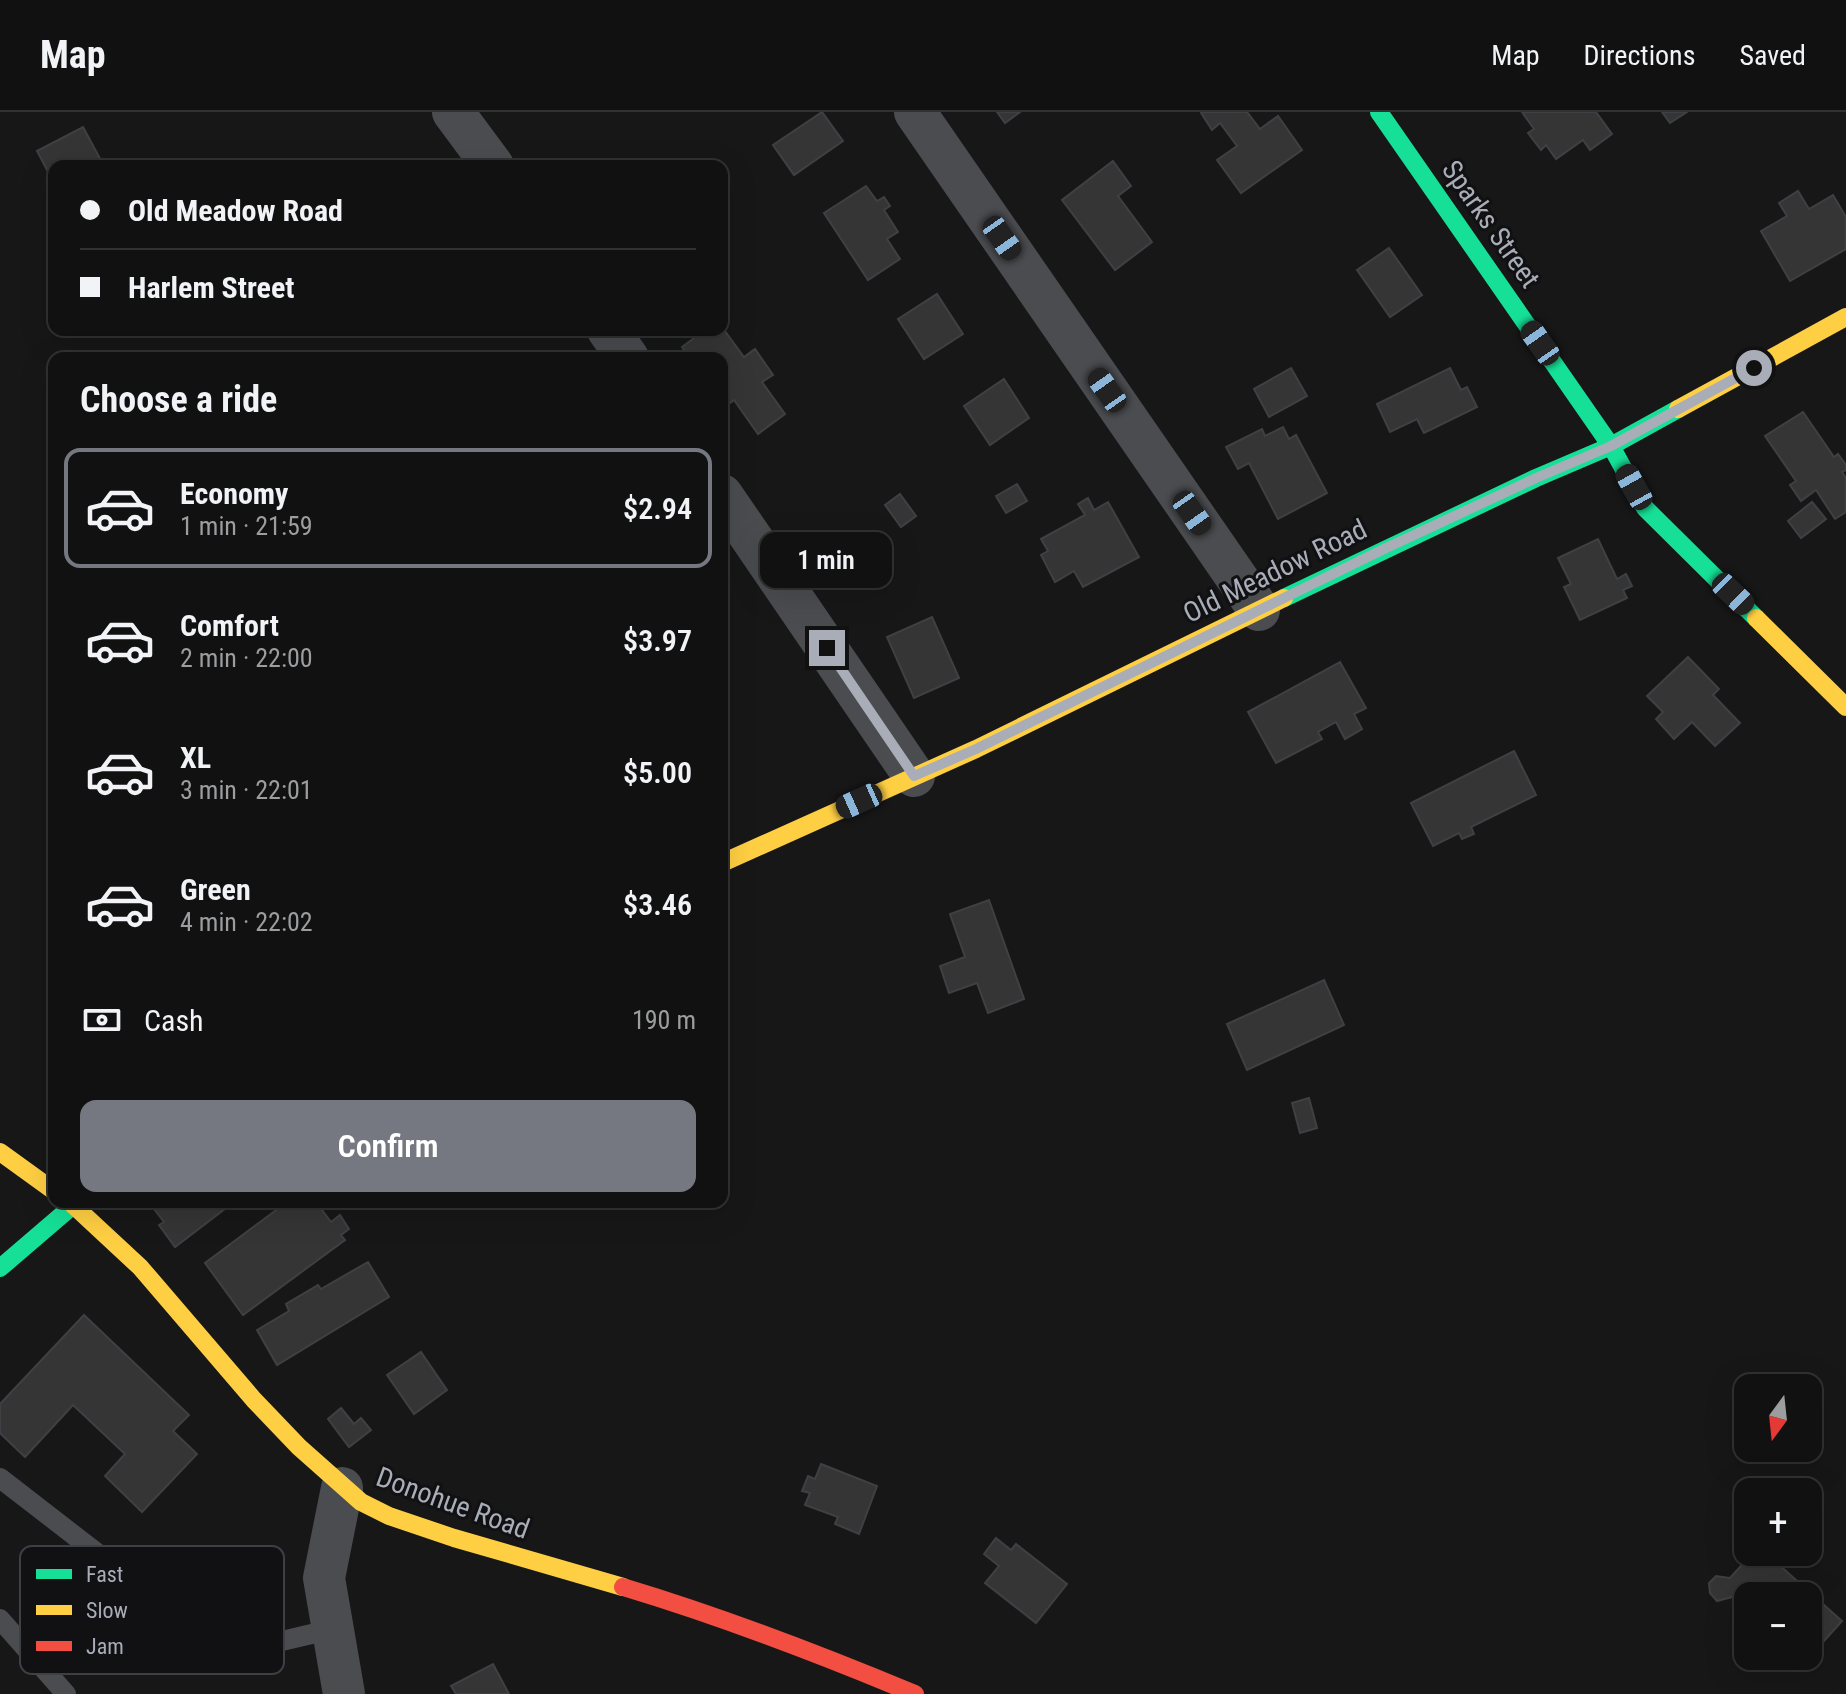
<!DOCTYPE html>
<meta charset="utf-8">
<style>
:root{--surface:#111;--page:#1a1a1a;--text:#f1f3f6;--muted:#9c9d9f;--line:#303131;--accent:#757880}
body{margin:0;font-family:"Roboto Condensed",sans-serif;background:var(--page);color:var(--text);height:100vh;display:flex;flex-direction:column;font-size:30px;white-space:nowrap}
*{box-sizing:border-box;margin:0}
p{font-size:26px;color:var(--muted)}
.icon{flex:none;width:44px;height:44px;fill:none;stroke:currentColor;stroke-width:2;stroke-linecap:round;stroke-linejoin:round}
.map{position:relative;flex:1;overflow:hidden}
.panel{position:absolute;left:48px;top:240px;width:680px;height:856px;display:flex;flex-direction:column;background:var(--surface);border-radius:16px;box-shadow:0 8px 32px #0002,0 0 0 2px var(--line)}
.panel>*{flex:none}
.banner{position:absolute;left:48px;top:48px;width:680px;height:176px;border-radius:16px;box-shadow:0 8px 32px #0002,0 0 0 2px var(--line);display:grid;align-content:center;height:176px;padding:0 32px;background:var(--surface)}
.needle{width:52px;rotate:195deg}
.tools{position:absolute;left:1734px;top:1262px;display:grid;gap:16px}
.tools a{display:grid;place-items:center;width:88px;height:88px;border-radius:16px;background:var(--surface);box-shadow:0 8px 32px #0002,0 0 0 2px var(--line);font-size:40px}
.end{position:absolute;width:36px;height:36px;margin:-18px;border:10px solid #a8adb8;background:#111;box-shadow:0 0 0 4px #111}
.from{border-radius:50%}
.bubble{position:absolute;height:56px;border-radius:16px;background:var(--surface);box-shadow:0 8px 32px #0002,0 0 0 2px var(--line);font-size:26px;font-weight:600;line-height:56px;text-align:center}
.car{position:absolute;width:24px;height:48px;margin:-24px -12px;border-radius:10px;box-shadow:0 0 6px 2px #0007;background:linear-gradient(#222 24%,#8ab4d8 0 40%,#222 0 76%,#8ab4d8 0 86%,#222 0)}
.banner b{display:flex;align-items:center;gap:28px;height:76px;font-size:30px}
.banner b+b{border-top:2px solid var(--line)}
.banner i{width:20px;height:20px;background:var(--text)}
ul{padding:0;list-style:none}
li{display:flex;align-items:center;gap:24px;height:120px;margin:0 16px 12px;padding:0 16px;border:4px solid transparent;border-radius:16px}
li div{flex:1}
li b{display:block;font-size:30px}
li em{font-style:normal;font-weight:600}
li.on{border-color:var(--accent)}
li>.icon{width:72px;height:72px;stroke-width:1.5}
h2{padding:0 32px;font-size:36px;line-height:96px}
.pay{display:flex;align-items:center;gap:20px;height:88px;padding:0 32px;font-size:30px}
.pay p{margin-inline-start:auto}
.cta{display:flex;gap:16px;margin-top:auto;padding:16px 32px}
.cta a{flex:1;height:92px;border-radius:16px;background:var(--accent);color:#fff;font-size:32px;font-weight:600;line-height:92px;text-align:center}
header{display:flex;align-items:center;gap:48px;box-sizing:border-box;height:112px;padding:0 40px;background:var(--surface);border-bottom:2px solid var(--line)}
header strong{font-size:38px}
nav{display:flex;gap:44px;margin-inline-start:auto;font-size:28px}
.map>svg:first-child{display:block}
</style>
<header>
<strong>Map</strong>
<nav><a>Map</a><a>Directions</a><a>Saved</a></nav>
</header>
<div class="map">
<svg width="1846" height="1582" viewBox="0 0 1846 1582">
<rect width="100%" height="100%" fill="#171717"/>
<g fill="#353536" stroke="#3f4043" stroke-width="2">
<polygon points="822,0 843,29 794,63 773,33"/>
<polygon points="997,0 1020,0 1005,11"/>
<polygon points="1203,0 1247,0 1260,17 1278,4 1302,38 1241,81 1217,48 1237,34 1220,11 1212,18 1201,1"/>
<polygon points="1522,0 1596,0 1612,22 1590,38 1583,28 1556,47 1546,33 1541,38 1528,21 1534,17"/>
<polygon points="1662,0 1687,0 1670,11"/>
<polygon points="83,15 104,54 54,54 54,71 37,39"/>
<polygon points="1113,49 1131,74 1118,84 1152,130 1115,158 1062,88"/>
<polygon points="866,74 877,89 884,85 890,94 884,98 898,120 887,127 900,147 868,168 824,101"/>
<polygon points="1798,79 1809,97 1833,83 1846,105 1846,137 1790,169 1761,119 1787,104 1779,91"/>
<polygon points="1389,136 1422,183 1390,205 1357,158"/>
<polygon points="937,182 963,222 924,247 898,207"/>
<polygon points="722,215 744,245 755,237 773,263 762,270 785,302 758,322 734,288 725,295 722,292 722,246 689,246 682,235 705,218 722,218"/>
<polygon points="1291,256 1307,284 1269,305 1254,277"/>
<polygon points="1450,256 1461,278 1467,275 1477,295 1424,321 1417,307 1390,320 1377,292"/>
<polygon points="1004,267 1029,306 990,333 964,294"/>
<polygon points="1803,300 1834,345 1838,342 1846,353 1846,358 1842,360 1846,366 1846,400 1835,407 1816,378 1801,389 1790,373 1796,369 1765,324"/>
<polygon points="1283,315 1289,327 1296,323 1327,381 1278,407 1249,351 1238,357 1226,335 1262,317 1265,324"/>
<polygon points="1017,372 1027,389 1006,401 996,384"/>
<polygon points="900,382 916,404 901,415 885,393"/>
<polygon points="1088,386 1094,398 1108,390 1139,445 1083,475 1074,459 1055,470 1041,443 1048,439 1041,427 1085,403 1078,392"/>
<polygon points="1812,390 1826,407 1801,426 1788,409"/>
<polygon points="1598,427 1617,467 1626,462 1632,474 1623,478 1627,486 1580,508 1564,475 1571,472 1558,446"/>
<polygon points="932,505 959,566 914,586 887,525"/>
<polygon points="1688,545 1719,577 1713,583 1740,611 1715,634 1692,610 1674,627 1656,607 1663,600 1647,584"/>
<polygon points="1340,550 1366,596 1354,602 1362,617 1345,627 1336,610 1318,620 1322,627 1276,651 1248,600"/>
<polygon points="1514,639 1536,683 1471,715 1474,722 1462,727 1459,721 1433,734 1411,691"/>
<polygon points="989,788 1024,887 988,901 977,871 949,881 940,854 965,845 950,802"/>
<polygon points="1324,868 1344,913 1247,958 1227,912"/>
<polygon points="1309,986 1317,1016 1300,1021 1292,991"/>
<polygon points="163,1090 234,1090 175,1135 159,1113 164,1110 154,1097"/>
<polygon points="287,1090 316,1090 331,1110 340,1103 349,1117 341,1123 345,1128 243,1203 205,1151"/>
<polygon points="368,1150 389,1185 277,1253 257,1218 289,1199 286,1192 318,1173 321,1177"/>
<polygon points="84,1203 189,1303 173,1319 197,1342 142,1400 105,1364 125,1342 73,1293 25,1345 0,1321 0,1292"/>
<polygon points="421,1240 447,1278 414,1302 387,1263"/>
<polygon points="341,1296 354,1312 361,1306 371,1318 349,1335 328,1307"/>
<polygon points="821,1352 877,1374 859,1422 835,1412 838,1405 805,1393 810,1381 802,1379 808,1364 815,1367"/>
<polygon points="996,1426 1011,1438 1016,1432 1067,1472 1036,1511 985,1471 999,1454 984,1442"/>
<polygon points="1767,1442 1842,1509 1805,1550 1798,1544 1808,1544 1808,1484 1748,1484 1748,1499 1732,1485 1717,1489 1710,1481 1709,1471 1716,1464 1730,1466 1750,1444 1759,1452"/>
<polygon points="493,1552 509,1582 456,1582 451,1574"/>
</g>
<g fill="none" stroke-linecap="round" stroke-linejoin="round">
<g stroke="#4b4c50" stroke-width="20">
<polyline points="0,1366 150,1482 252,1536 333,1517"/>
<polyline points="0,1507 66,1582"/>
</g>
<g stroke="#4b4c50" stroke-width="42">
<polyline points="453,0 493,54"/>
<polyline points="915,0 1259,498"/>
<polyline points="608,218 628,246"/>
<polyline points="722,383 914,664"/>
<polyline points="342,1376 324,1466 344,1582"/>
</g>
<g stroke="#16e098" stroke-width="18">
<polyline points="1379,0 1611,334 1645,396 1756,506"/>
<polyline points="1284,486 1536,366 1611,334 1678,297"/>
<polyline points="0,1156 77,1090"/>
</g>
<g stroke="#ffcf43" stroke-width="18">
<polyline points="1678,297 1846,205"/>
<polyline points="1756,506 1846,595"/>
<polyline points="722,751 976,637 1284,486"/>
<polyline points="0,1040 54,1079"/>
<polyline points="70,1090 140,1155 254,1288 299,1335 361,1390 389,1404 454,1426 623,1475"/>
</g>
<path stroke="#f24e42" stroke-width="18" d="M 623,1475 C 723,1505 819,1542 915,1582"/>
</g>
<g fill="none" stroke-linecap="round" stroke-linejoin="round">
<polyline stroke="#a8adb8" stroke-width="10" points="827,536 914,664 976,637 1384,437 1536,366 1611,334 1754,256"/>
</g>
<g text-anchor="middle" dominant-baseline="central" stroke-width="6" stroke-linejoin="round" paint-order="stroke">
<g font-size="28" fill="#a8adb8" stroke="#111113">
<text transform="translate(1491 112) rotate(55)">Sparks Street</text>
<text transform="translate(1275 459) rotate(-26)">Old Meadow Road</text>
<text transform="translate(453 1391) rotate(20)">Donohue Road</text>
</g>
</g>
<rect x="20" y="1434" width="264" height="128" rx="12" fill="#111113" stroke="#3e4045" stroke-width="2"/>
<rect x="36" y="1457" width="36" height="10" fill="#16e098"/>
<rect x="36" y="1493" width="36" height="10" fill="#ffcf43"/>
<rect x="36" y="1529" width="36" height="10" fill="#f24e42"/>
<g font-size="22" fill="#a8adb8">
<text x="86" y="1470">Fast</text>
<text x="86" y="1506">Slow</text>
<text x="86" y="1542">Jam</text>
</g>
</svg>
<div class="tools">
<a><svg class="needle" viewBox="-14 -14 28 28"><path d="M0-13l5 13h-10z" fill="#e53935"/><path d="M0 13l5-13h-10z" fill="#9c9d9f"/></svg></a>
<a>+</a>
<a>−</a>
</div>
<i class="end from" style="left:1754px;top:256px"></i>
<i class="end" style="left:827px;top:536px"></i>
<div class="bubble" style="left:760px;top:420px;width:132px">1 min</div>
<i class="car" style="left:1002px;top:126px;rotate:145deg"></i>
<i class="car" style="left:1540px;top:231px;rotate:325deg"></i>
<i class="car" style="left:1107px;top:278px;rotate:325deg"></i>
<i class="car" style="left:1634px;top:375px;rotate:331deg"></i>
<i class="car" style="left:1192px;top:401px;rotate:145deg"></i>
<i class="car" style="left:1733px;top:482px;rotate:134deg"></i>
<i class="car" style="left:859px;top:689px;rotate:246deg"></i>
<div class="banner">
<b><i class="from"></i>Old Meadow Road</b>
<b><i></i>Harlem Street</b>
</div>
<section class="panel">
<h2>Choose a ride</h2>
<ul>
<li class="on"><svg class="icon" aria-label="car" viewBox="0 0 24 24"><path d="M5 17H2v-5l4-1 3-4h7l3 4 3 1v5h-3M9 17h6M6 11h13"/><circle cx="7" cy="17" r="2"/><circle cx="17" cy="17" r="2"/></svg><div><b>Economy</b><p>1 min · 21:59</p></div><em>$2.94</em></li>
<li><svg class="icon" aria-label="car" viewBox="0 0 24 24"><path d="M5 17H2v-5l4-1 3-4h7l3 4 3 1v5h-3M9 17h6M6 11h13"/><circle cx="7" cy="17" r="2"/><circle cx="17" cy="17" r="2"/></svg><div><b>Comfort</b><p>2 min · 22:00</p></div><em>$3.97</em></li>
<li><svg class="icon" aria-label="car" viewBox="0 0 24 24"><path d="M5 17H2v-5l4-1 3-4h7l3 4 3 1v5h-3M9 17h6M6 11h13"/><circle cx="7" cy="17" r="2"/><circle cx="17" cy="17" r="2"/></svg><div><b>XL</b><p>3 min · 22:01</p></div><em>$5.00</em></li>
<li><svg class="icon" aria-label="car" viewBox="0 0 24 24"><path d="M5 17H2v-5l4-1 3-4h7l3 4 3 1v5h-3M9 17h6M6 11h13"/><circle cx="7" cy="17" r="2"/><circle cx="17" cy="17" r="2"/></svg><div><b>Green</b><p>4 min · 22:02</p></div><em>$3.46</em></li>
</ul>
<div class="pay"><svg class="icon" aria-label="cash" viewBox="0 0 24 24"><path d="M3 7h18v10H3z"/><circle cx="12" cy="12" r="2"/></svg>Cash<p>190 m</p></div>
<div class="cta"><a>Confirm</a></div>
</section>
</div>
